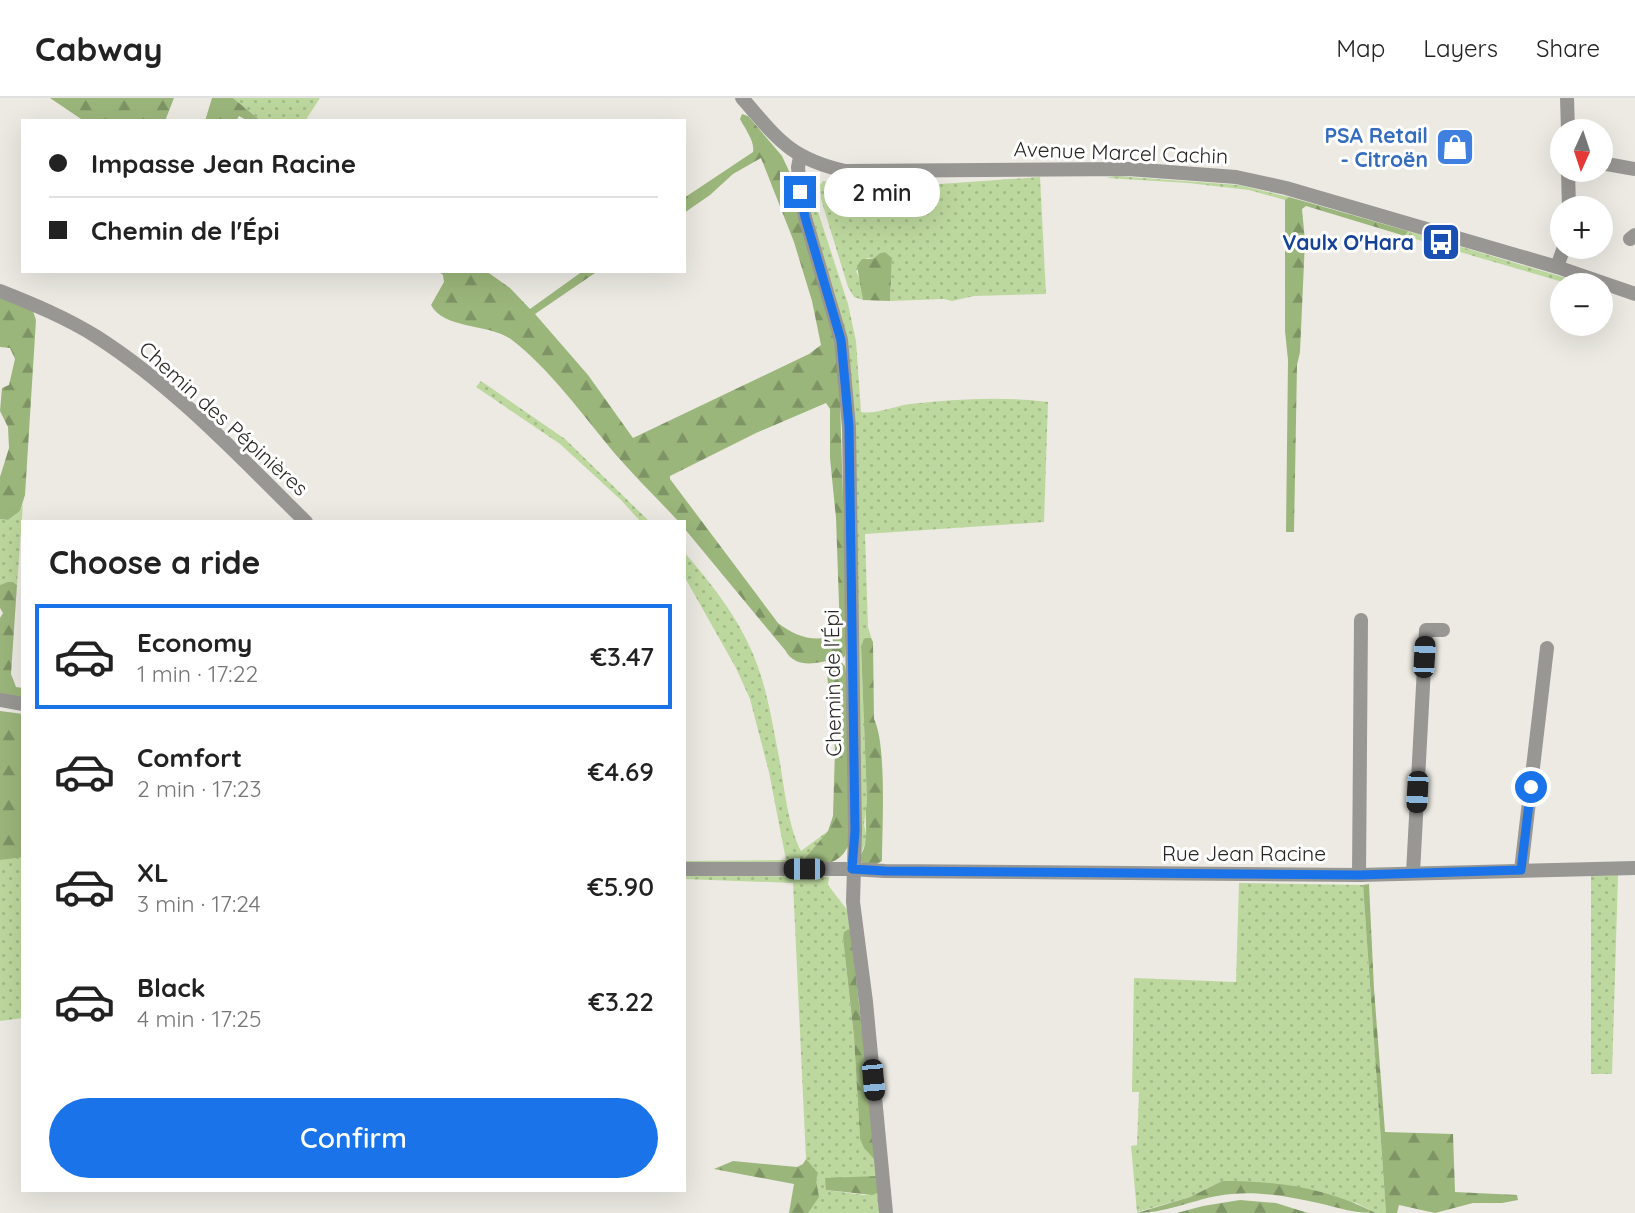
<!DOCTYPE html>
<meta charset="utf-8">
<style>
:root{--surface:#fff;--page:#f2f2f2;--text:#222;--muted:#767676;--line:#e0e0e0;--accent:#1a73e8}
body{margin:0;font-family:Quicksand,sans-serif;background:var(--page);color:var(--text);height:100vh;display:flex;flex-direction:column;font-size:26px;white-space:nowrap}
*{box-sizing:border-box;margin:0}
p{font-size:23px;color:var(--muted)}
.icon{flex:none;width:38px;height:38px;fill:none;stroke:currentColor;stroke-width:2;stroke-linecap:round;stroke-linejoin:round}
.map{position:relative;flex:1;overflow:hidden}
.side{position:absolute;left:21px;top:422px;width:665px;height:672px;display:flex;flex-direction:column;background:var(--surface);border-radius:0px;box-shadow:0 7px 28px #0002}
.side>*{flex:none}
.banner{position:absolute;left:21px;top:21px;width:665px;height:154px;border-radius:0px;box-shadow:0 7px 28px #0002;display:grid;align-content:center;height:154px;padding:0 28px;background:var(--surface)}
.needle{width:46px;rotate:183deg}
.fabs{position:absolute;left:1550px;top:21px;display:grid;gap:14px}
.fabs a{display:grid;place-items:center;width:63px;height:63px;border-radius:50%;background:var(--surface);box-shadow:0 7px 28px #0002;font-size:35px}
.end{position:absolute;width:32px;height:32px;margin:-16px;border:9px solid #1a73e8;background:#fff;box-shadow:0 0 0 4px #fff}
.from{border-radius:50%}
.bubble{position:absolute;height:49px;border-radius:24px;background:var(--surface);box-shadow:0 7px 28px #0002;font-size:23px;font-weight:600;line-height:49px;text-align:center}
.car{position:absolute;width:21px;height:42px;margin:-21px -10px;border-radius:9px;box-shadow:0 0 5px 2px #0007;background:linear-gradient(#222 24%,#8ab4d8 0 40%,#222 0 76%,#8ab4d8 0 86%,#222 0)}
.banner b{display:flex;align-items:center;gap:24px;height:66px;font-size:26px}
.banner b+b{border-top:2px solid var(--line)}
.banner i{width:18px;height:18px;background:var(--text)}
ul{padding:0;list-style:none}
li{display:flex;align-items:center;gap:21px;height:105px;margin:0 14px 10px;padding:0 14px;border:4px solid transparent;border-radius:0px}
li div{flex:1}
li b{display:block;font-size:26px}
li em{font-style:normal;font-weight:600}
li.on{border-color:var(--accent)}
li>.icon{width:63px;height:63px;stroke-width:1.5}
h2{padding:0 28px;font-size:32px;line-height:84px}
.button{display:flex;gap:14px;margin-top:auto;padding:14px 28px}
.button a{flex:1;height:80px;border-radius:42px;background:var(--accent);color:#fff;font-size:28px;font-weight:600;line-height:80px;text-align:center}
header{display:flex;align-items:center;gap:42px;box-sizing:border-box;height:98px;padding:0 35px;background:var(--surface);border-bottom:2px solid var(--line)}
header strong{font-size:33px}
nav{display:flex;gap:38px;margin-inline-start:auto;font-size:24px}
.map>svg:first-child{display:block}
</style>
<header>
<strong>Cabway</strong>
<nav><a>Map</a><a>Layers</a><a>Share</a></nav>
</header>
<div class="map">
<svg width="1635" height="1115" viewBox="0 0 1635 1115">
<defs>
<pattern id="grass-dots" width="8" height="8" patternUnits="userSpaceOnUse" patternTransform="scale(1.75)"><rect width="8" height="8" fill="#bdd89e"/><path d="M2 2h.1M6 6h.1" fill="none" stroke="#a2b988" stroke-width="1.8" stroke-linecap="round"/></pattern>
<pattern id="forest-firs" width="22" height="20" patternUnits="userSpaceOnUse" patternTransform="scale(1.75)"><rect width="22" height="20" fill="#9bb67b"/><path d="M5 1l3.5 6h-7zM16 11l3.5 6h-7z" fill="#7e9465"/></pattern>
</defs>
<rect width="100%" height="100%" fill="#eceae3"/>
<g fill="url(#grass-dots)">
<polygon points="233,0 320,0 305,23 261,23"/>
<polygon points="1115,78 1239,87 1289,99 1285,102 1249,92 1188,85 1107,80"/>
<path d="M 1040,79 L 1046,196 L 974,198 L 952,203 L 944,201 L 890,203 L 892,161 L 885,154 L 880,155 L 873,161 L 867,160 L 856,173 L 862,186 L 863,202 L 854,199 L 848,189 L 821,101 L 820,87 L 823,83 L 869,87 L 882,85 L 883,83 C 897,82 915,77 926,87 Z"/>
<path d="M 809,86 L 848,206 L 856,243 L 861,314 C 874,317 895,308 910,306 C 955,301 1002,298 1048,304 L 1044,424 L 865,436 L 868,529 L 872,542 L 871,540 L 861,548 L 867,704 L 864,726 L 867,740 L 861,756 L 846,239 C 835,190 817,142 806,93 Z"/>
<polygon points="1408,133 1569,181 1589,187 1573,187 1405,138"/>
<polygon points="481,283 565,341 649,423 640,423 621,402 560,346 476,289"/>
<polygon points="23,406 17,487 13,484 0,487 0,490 0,421 8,422 20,413"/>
<path d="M 684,454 C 710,484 738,519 753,556 C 767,589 772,624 779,659 C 784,688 788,728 801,753 L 828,733 L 805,760 L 806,766 L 684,769 L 684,763 L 786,762 L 769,674 L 750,601 L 736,570 L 684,478 Z"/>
<polygon points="20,758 23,759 23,920 0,923 0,762"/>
<path d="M 684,777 L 829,779 L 828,787 L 848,813 L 851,835 L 843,840 L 854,939 L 860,1041 L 877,1064 L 879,1077 L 826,1092 L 864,1097 L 877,1095 L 882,1115 L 808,1115 C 819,1095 819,1080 806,1061 L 793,785 L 684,781 Z"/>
<polygon points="1618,777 1612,976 1591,976 1591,778"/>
<polygon points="1239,785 1363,787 1386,1115 1376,1115 1356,1105 1222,1083 1190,1099 1134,1115 1137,1114 1131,1048 1137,1047 1139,994 1132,994 1134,880 1236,884"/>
</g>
<g fill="url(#forest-firs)" fill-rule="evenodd">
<polygon points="50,0 174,0 165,23 84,23"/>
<polygon points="212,0 233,0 261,23 248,23 239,18 236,23 205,23"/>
<path d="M 742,16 L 748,18 L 782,58 L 789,73 L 795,103 L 827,201 L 839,268 L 847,532 L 845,558 L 843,560 C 822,563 797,574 785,552 L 684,430 L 684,424 L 678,423 C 658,401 636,380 616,357 C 586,321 549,270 512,242 C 490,225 444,232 431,207 L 444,184 L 443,177 L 438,173 L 486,173 L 510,190 L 530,211 L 583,173 L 598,173 L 535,216 L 588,277 L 633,340 L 809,256 L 821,247 L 812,203 L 794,144 L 761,60 L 733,76 L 710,97 L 684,115 L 684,100 L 753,54 C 755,43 745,31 740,21 ZM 826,305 L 830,311 L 830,360 L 836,420 L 840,534 C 819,547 796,539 778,525 L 670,381 L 670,378 L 756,335 Z"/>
<polygon points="1289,99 1408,133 1405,138 1306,108 1302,111 1305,143 1300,254 1297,267 1294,434 1286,434 1288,262 1285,233 1285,102"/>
<polygon points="885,154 892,160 890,203 863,202 857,168 862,161 873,161 880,155"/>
<polygon points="0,196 32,210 36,222 25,397 20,413 8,422 0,421 0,379 9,350 8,329 0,313 2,290 9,287 15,261 10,250 0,249"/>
<polygon points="8,484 13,484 17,487 11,576 16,589 23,590 23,603 0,599 0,520 3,515 0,510 0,487"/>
<path d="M 865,540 L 871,540 L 873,544 L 874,621 C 887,647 882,731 882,763 L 871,769 L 861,764 L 860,758 C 871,742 863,723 867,704 L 861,548 Z"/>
<path d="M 837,564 L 841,564 L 845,568 L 848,588 L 850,744 C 841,766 827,767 806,766 L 805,760 L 828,733 L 833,718 L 835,652 L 827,576 L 830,569 Z"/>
<polygon points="0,613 23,616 23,759 0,762"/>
<polygon points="1369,786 1374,891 1385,1034 1453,1036 1455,1094 1517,1097 1518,1102 1502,1105 1473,1105 1435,1115 1399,1107 1397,1115 1386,1115 1363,787"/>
<polygon points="849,831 851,835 877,1064 864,1050 860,1041 854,939 843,840 844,834"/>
<polygon points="806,1061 818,1075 816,1082 819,1099 808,1115 789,1115 794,1086 714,1071 733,1063 797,1069 803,1066"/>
<polygon points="879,1078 877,1095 873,1097 826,1092 825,1080"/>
<path d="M 1222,1083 C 1279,1083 1324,1089 1376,1115 C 1352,1115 1340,1110 1318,1105 C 1291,1099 1260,1093 1232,1096 C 1200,1098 1170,1115 1137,1115 L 1190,1099 Z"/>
<polygon points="1240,1102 1276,1105 1308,1115 1177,1115 1203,1108"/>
</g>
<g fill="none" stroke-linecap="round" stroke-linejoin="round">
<g stroke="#989794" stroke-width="14">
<path d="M 742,0 C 778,41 789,60 845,73 L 1128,71 L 1236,79 L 1286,90 L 1557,169 L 1635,196"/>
<polyline points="1567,0 1568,33"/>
<polyline points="800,59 798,69 800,94 805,119 841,242 849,329 855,733 853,804 866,904 886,1115"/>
<polyline points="1601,65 1635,71"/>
<polyline points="1568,72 1569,110"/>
<polyline points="1630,141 1635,137"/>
<polyline points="1557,169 1564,149"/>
<path d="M 0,193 C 33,206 67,220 97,239 C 175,289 240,359 306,424"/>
<polyline points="0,602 23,606"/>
<polyline points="684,771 852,771 885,773 1359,777 1635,770"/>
<polyline points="1521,772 1547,550"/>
<polyline points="1413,775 1426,532 1443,532"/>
<polyline points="1359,777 1361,522"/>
</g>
</g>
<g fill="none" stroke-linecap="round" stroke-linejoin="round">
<polyline stroke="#1a73e8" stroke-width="9" points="800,94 805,119 841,242 849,328 855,733 852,771 885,773 1359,777 1521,772 1531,689"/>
</g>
<defs>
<g id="shop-square" transform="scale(2.0125)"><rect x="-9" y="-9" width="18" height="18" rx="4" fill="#3f7fe0" stroke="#fff"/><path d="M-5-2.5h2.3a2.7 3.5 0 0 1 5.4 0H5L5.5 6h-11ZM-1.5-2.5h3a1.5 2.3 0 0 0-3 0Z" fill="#fff"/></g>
<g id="bus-square" transform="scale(2.0125)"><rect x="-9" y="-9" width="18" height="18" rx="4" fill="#1a4fb4" stroke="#fff"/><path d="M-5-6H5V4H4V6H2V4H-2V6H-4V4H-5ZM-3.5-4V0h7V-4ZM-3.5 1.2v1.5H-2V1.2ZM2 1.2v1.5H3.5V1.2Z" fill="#fff"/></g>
</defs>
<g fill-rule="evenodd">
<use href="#shop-square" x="1455" y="49"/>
<use href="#bus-square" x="1441" y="144"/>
</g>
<g text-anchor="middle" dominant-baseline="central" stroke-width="6" stroke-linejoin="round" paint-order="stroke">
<g font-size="21" font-weight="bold" fill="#366cbe" stroke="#fff" text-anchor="end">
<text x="1428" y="37">PSA Retail<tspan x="1428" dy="24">- Citroën</tspan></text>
</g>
<g font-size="21" fill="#272624" stroke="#fff">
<text transform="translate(1121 54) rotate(2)">Avenue Marcel Cachin</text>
<text transform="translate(224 320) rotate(42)">Chemin des Pépinières</text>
<text transform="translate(832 585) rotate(-91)">Chemin de l'Épi</text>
<text x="1244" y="755">Rue Jean Racine</text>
</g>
<g font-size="21" font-weight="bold" fill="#164399" stroke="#fff" text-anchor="end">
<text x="1414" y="144">Vaulx O'Hara</text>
</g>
</g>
</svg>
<div class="fabs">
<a><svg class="needle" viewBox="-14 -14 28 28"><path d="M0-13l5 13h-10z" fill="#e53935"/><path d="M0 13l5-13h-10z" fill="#767676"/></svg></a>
<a>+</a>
<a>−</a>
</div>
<i class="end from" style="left:1531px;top:689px"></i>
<i class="end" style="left:800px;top:94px"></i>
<div class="bubble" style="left:824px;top:70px;width:116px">2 min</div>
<i class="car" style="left:1424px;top:559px;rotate:3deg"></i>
<i class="car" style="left:1417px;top:694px;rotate:183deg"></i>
<i class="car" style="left:804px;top:771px;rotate:270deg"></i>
<i class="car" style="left:873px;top:982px;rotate:175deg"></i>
<div class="banner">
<b><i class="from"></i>Impasse Jean Racine</b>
<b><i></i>Chemin de l'Épi</b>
</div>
<section class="side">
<h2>Choose a ride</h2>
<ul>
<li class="on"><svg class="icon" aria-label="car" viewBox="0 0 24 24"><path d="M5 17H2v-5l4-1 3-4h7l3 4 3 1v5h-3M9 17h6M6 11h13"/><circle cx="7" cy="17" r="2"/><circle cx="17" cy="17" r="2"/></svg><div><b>Economy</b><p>1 min · 17:22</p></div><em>€3.47</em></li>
<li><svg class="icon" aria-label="car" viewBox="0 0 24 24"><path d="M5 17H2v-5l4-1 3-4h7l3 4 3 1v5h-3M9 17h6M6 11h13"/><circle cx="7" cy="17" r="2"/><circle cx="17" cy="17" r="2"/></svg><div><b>Comfort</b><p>2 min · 17:23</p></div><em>€4.69</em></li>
<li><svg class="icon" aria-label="car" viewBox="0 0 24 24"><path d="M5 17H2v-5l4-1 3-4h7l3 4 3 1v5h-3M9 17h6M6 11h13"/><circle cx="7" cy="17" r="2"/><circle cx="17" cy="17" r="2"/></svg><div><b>XL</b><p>3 min · 17:24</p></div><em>€5.90</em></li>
<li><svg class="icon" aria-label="car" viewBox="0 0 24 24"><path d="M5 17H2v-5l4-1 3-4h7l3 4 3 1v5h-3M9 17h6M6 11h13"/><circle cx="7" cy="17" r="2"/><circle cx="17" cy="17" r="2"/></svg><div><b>Black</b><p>4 min · 17:25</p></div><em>€3.22</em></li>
</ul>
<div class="button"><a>Confirm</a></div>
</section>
</div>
